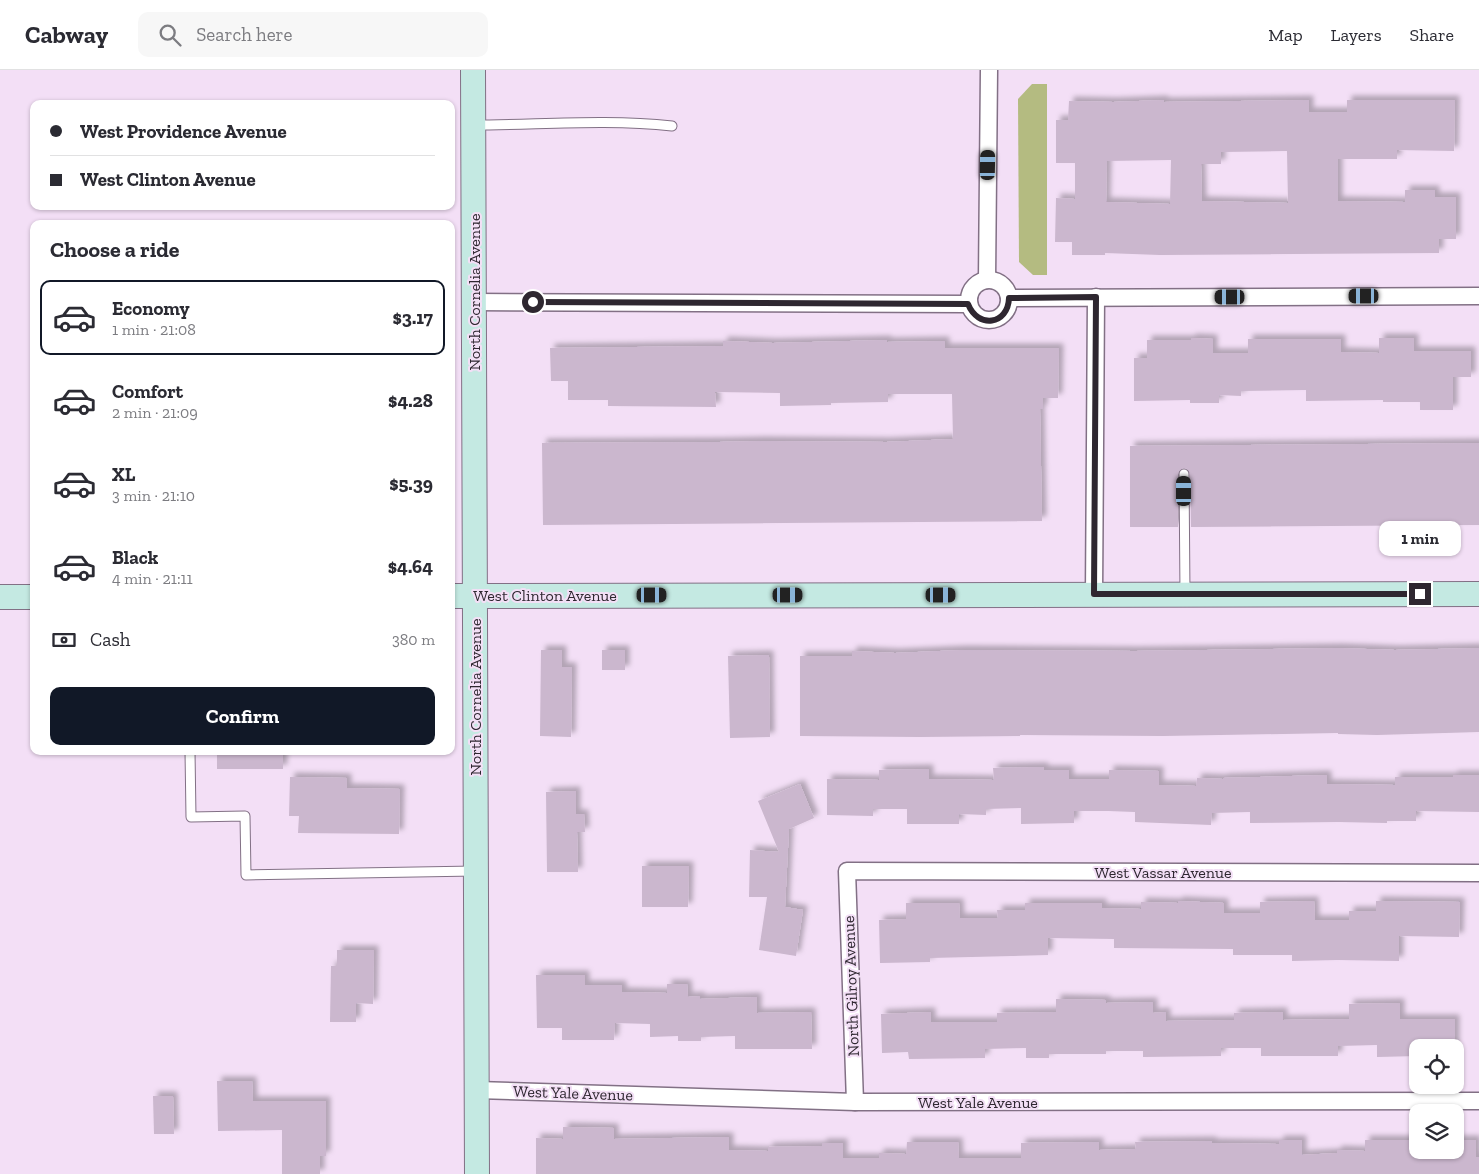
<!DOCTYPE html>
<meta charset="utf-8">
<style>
:root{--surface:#fff;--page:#f7f7f7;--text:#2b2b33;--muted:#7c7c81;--line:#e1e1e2;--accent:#111827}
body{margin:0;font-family:"Zilla Slab",serif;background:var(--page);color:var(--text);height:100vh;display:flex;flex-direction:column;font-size:19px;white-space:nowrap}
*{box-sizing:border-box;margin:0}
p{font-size:16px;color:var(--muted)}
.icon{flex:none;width:28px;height:28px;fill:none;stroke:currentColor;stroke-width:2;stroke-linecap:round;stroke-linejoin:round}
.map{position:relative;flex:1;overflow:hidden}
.panel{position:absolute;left:30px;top:150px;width:425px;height:535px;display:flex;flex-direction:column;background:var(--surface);border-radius:10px;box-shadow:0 1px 4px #0004}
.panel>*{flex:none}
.top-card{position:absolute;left:30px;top:30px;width:425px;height:110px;border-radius:10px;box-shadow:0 1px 4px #0004;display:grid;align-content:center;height:110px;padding:0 20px;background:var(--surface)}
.fabs{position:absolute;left:1409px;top:969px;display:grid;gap:10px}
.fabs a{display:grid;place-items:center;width:55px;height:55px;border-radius:10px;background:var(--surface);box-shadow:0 1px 4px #0004;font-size:25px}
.end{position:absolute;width:22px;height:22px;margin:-11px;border:6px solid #2e2730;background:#fff;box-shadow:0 0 0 2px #fff}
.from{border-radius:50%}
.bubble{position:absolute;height:35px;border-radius:10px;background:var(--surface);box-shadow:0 1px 4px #0004;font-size:16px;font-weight:700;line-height:35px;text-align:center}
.car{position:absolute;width:15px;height:30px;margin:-15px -8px;border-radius:6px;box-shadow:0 0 4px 1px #0007;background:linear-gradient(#222 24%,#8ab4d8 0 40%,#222 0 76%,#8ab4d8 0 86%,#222 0)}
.top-card b{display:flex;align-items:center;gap:18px;height:48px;font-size:19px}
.top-card b+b{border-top:1px solid var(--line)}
.top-card i{width:12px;height:12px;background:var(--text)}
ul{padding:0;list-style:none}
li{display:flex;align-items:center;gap:15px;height:75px;margin:0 10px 8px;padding:0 10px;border:2px solid transparent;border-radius:10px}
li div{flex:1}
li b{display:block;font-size:19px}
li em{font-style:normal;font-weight:700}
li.on{border-color:var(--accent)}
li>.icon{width:45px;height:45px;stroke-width:1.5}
h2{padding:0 20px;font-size:22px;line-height:60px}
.pay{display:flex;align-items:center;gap:12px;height:55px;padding:0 20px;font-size:19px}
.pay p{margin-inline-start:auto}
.action{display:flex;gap:10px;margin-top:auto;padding:10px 20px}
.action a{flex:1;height:58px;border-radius:10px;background:var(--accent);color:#fff;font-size:20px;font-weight:700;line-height:58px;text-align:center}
header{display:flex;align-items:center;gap:30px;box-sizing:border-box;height:70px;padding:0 25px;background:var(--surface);border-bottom:1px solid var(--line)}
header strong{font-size:24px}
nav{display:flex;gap:28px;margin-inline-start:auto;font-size:18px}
.search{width:350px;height:45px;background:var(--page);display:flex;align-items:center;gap:12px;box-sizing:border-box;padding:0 18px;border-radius:10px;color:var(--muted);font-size:19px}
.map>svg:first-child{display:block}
</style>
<header>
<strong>Cabway</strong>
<div class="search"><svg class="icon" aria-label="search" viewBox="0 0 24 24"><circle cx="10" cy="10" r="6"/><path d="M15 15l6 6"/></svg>Search here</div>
<nav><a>Map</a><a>Layers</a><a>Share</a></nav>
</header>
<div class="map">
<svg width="1479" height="1104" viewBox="0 0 1479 1104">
<defs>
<filter id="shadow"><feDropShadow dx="4.5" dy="-4.5" stdDeviation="2.5" flood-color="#0004"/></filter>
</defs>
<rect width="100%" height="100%" fill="#f3dff6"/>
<polygon fill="#b4bb81" points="1032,14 1047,14 1047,205 1033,205 1019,192 1018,29"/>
<g fill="#cbb7ce" fill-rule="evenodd" filter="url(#shadow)">
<path d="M 1164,30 L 1164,32 L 1309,30 L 1309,42 L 1347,42 L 1347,30 L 1455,30 L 1454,81 L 1397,80 L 1397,89 L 1338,89 L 1338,131 L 1405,132 L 1405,120 L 1435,120 L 1435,127 L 1456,127 L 1456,169 L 1439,169 L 1439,183 L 1160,185 L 1105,183 L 1105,185 L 1072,185 L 1072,172 L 1055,172 L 1056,128 L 1075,129 L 1075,93 L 1056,93 L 1056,50 L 1068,50 L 1069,31 L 1113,32 ZM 1287,81 L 1288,133 L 1202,131 L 1201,94 L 1221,94 L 1221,82 ZM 1171,90 L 1170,134 L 1106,132 L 1107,91 Z"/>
<polygon points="1191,268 1213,269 1213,283 1248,283 1248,269 1341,269 1341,282 1379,283 1379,268 1414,268 1414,281 1471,281 1471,307 1453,307 1453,340 1420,340 1420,332 1383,332 1383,330 1306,331 1306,320 1241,321 1241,326 1219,325 1219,333 1190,333 1190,330 1134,331 1134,288 1147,288 1147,270 1191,270"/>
<polygon points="887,270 887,272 945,271 945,278 1059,278 1058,328 1043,328 1043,339 1040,339 1042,451 543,455 542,373 719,372 761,371 886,372 953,369 952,324 888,324 888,332 831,333 831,335 780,336 780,323 715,322 716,337 608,336 608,330 568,330 568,311 551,311 550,278 723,276 723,271 773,273"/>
<polygon points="1479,373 1479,455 1191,457 1190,404 1187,399 1183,398 1179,401 1178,404 1178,457 1130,457 1130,376"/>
<polygon points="1338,578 1395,580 1479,578 1479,662 1377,665 1338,664 1338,663 1163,666 1020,665 1020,666 920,667 800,666 800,586 852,586 852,581 895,583 962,580 1135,581"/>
<polygon points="541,580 562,580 562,597 572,597 571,667 540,666"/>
<rect x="602" y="580" width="23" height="20"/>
<polygon points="769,585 770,667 730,668 728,586"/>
<rect x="217" y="681" width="66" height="18"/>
<polygon points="1044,697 1044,700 1069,700 1069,709 1109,709 1109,700 1159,701 1159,715 1196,716 1197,708 1223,709 1223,708 1327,705 1327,714 1395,715 1395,707 1453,707 1453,705 1479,705 1479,742 1416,741 1416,751 1387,751 1387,753 1338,752 1250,753 1250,742 1212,743 1211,755 1135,752 1135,742 1108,741 1074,741 1074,753 1021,754 1021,738 986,739 986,745 959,744 959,754 907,754 907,739 873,739 873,746 827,745 827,709 879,710 879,700 929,699 929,709 994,710 993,698"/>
<polygon points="290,707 347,708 347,718 400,719 399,764 298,763 299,746 289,746"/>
<polygon points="800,714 814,748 789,759 785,837 803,840 796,886 759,880 767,827 749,827 750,780 779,782 758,731"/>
<polygon points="576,721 576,744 584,744 585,762 577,762 578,802 547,802 546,722"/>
<polygon points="642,796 689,796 688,837 642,837"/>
<polygon points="1178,831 1224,833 1224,843 1260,843 1260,832 1314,831 1315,850 1349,850 1349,841 1376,841 1376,831 1460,832 1459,867 1399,866 1399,891 1338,890 1292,891 1292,885 1233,885 1233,879 1114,878 1114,869 1048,868 1048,885 930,888 930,892 880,893 879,850 906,849 906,833 959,833 960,848 998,848 997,840 1025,840 1025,833 1102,833 1102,838 1141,839 1141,832 1178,833"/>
<polygon points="337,880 374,880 373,934 356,933 356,952 330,952 331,896 337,896"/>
<polygon points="536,905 585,905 585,915 622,915 622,922 667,923 667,914 687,914 688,927 700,926 700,929 757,927 757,943 811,942 812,979 735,979 735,966 701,967 701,971 678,971 678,966 650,967 650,954 615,953 614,970 562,970 562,958 537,958"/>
<polygon points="1056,929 1106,930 1106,933 1153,932 1153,943 1166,942 1166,951 1234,950 1234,943 1283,942 1283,950 1349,949 1349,934 1400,933 1400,949 1455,949 1455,978 1418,978 1418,986 1377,987 1377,975 1338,976 1338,986 1261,986 1261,978 1221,978 1221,986 1143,987 1143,981 1106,981 1106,984 1049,984 1049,988 1026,988 1026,978 985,979 985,988 909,989 908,982 882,983 881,944 931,942 931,952 997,952 997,943 1056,942"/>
<polygon points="217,1011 252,1011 253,1031 326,1031 326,1086 320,1086 320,1104 282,1104 282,1060 218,1061"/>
<polygon points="153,1026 173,1026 174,1064 154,1064"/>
<polygon points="563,1057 614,1058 614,1069 729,1067 729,1080 768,1081 768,1077 822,1076 822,1073 843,1073 843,1088 879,1088 879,1083 906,1084 907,1072 958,1072 959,1088 1021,1088 1021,1073 1099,1072 1099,1080 1136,1079 1135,1072 1212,1071 1212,1073 1279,1074 1279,1070 1302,1070 1302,1085 1337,1083 1337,1080 1365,1081 1365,1070 1418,1070 1418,1080 1455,1080 1455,1070 1476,1070 1476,1087 1479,1087 1479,1104 536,1104 536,1068 563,1069"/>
</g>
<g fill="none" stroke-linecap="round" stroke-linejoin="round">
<g stroke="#827085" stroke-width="11">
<g id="lane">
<path d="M 473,55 C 539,55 606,49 672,56"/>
<polyline points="1184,404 1185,523"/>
<polyline points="190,681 191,747 245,746 246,805 475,801"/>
</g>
</g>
<g stroke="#827085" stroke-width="19">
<g id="street">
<circle cx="989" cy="230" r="20"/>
<polyline points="987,210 989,0"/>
<polyline points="1009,228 1479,226"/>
<polyline points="474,232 968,234"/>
<polyline points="1094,525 1096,227"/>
<polyline points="477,1020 855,1032 1479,1031"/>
<polyline points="855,1032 847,801 1479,803"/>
</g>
</g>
<g stroke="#827085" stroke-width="26">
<g id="secondary">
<polyline points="473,0 477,1104"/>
<polyline points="451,526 1479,524"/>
<polyline points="0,527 34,527"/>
</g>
</g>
<use href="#lane" stroke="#fff" stroke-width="9"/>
<use href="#street" stroke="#fff" stroke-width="16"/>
<use href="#secondary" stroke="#c4e9e2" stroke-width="24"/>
</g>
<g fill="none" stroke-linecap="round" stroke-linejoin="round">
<path stroke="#2e2730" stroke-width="6" d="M 533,232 L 968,234 C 978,259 1008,255 1009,228 L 1096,227 L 1094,524 L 1420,524"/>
</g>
<g text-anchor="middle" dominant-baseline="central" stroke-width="4" stroke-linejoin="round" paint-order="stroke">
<g font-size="16" fill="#2e2730" stroke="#f3dff6">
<text transform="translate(474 222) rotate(-90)">North Cornelia Avenue</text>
<text x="545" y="525">West Clinton Avenue</text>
<text transform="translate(475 627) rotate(-90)">North Cornelia Avenue</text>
<text x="1163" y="802">West Vassar Avenue</text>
<text transform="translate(851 916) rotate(-92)">North Gilroy Avenue</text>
<text transform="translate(573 1023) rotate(2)">West Yale Avenue</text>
<text x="978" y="1032">West Yale Avenue</text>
</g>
</g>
</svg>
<div class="fabs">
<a><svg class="icon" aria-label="locate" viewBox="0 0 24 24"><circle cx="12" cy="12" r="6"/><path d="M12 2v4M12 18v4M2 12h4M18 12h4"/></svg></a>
<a><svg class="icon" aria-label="layers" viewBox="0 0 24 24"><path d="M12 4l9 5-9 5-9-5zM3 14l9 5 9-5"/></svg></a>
</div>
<i class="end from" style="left:533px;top:232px"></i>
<i class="end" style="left:1420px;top:524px"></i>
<div class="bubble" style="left:1379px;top:451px;width:82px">1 min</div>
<i class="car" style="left:988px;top:95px;rotate:1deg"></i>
<i class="car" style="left:1364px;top:226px;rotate:270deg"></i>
<i class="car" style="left:1230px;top:227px;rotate:270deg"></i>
<i class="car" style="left:1184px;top:421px;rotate:0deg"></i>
<i class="car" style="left:652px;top:525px;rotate:90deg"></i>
<i class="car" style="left:788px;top:525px;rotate:90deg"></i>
<i class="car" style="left:941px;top:525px;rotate:90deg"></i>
<div class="top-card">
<b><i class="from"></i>West Providence Avenue</b>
<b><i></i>West Clinton Avenue</b>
</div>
<section class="panel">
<h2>Choose a ride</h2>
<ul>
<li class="on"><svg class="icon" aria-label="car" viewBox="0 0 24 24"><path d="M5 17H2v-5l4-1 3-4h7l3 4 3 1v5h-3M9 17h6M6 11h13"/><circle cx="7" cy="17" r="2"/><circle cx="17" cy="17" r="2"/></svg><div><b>Economy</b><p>1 min · 21:08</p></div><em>$3.17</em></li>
<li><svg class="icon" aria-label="car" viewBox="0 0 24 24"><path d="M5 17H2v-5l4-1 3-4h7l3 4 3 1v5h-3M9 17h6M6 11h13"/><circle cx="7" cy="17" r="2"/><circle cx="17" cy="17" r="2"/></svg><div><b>Comfort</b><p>2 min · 21:09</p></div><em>$4.28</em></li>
<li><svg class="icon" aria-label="car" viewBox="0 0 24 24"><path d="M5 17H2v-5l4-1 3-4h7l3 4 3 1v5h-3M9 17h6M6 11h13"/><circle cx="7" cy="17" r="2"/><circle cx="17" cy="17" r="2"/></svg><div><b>XL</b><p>3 min · 21:10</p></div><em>$5.39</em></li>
<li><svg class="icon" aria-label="car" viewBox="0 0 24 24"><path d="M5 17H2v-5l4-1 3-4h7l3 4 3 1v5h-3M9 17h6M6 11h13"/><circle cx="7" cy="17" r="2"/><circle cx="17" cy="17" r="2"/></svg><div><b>Black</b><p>4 min · 21:11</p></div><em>$4.64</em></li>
</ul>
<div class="pay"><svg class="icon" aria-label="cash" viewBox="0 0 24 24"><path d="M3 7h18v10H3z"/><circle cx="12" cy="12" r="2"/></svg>Cash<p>380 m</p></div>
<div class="action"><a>Confirm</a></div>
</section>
</div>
